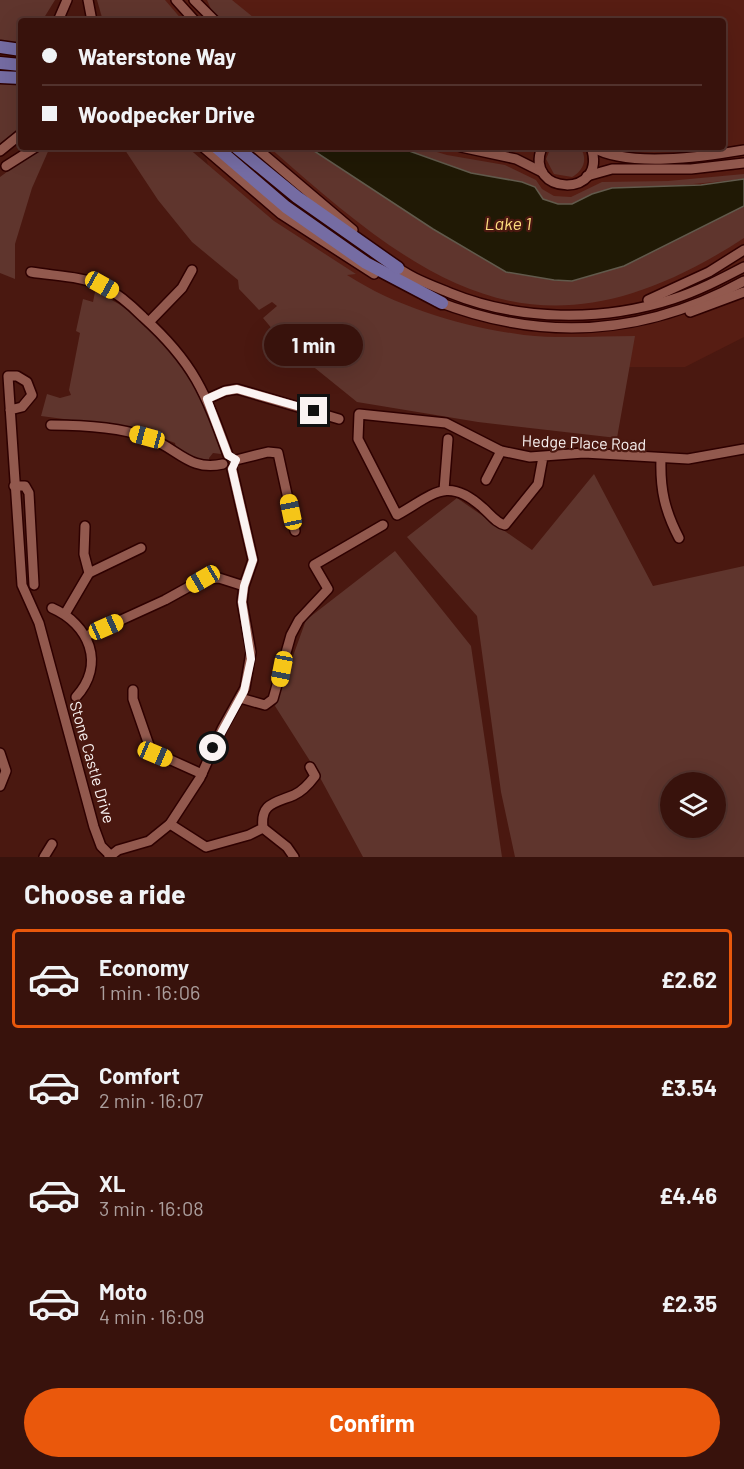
<!DOCTYPE html>
<meta charset="utf-8">
<style>
:root{--surface:#38120c;--page:#3f1b15;--text:#f1f3f6;--muted:#ab9e9d;--line:#52322d;--accent:#ea580c}
body{margin:0;font-family:Barlow,sans-serif;background:var(--page);color:var(--text);height:100vh;display:flex;flex-direction:column;font-size:22px;white-space:nowrap}
*{box-sizing:border-box;margin:0}
p{font-size:20px;color:var(--muted)}
.icon{flex:none;width:33px;height:33px;fill:none;stroke:currentColor;stroke-width:2;stroke-linecap:round;stroke-linejoin:round}
.map{position:relative;height:857px;overflow:hidden}
.sheet{display:flex;flex-direction:column;background:var(--surface);flex:1}
.sheet>*{flex:none}
.guide{position:absolute;left:18px;top:18px;width:708px;height:132px;border-radius:6px;box-shadow:0 6px 24px #0002,0 0 0 2px var(--line);display:grid;align-content:center;height:132px;padding:0 24px;background:var(--surface)}
.fabs{position:absolute;left:660px;top:772px;display:grid;gap:12px}
.fabs a{display:grid;place-items:center;width:66px;height:66px;border-radius:50%;background:var(--surface);box-shadow:0 6px 24px #0002,0 0 0 2px var(--line);font-size:30px}
.end{position:absolute;width:27px;height:27px;margin:-14px;border:8px solid #faf3f2;background:#111;box-shadow:0 0 0 3px #111}
.from{border-radius:50%}
.bubble{position:absolute;height:42px;border-radius:21px;background:var(--surface);box-shadow:0 6px 24px #0002,0 0 0 2px var(--line);font-size:20px;font-weight:700;line-height:42px;text-align:center}
.car{position:absolute;width:18px;height:36px;margin:-18px -9px;border-radius:8px;box-shadow:0 0 4px 2px #0007;background:linear-gradient(#f5c518 24%,#345 0 40%,#f5c518 0 76%,#345 0 86%,#f5c518 0)}
.guide b{display:flex;align-items:center;gap:21px;height:57px;font-size:22px}
.guide b+b{border-top:2px solid var(--line)}
.guide i{width:15px;height:15px;background:var(--text)}
ul{padding:0;list-style:none}
li{display:flex;align-items:center;gap:18px;height:99px;margin:0 12px 9px;padding:0 12px;border:3px solid transparent;border-radius:6px}
li div{flex:1}
li b{display:block;font-size:22px}
li em{font-style:normal;font-weight:700}
li.current{border-color:var(--accent)}
li>.icon{width:54px;height:54px;stroke-width:1.5}
h2{padding:0 24px;font-size:27px;line-height:72px}
.primary-button{display:flex;gap:12px;margin-top:auto;padding:12px 24px}
.primary-button a{flex:1;height:69px;border-radius:36px;background:var(--accent);color:#fff;font-size:24px;font-weight:700;line-height:69px;text-align:center}
.map>svg:first-child{display:block}
</style>
<div class="map">
<svg width="744" height="857" viewBox="0 0 744 857">
<rect width="100%" height="100%" fill="#4a1810"/>
<polygon fill="#571d13" points="159,0 744,0 744,337 685,367 494,367 324,309 212,179 203,147 723,147 723,21 166,21"/>
<g fill="#5f352d" fill-rule="evenodd">
<polygon points="0,0 55,0 42,21 21,21 21,44 19,45 0,41"/>
<polygon points="97,0 165,0 183,21 103,21"/>
<polygon points="207,0 232,0 253,17 266,16 263,21 221,21 213,14"/>
<polygon points="12,80 21,84 21,128 0,145 0,81"/>
<polygon points="41,147 50,147 32,188 15,244 15,279 0,273 0,177"/>
<path d="M 123,147 L 187,147 L 274,221 L 356,274 L 347,275 C 398,308 464,327 524,335 C 560,339 599,336 635,336 L 617,438 L 478,422 L 357,402 L 284,343 L 263,318 L 277,306 L 272,302 L 259,310 L 239,289 L 238,280 L 192,242 L 158,200 Z"/>
<path d="M 269,147 L 308,147 L 433,229 L 506,272 L 554,280 L 572,281 L 624,266 L 744,206 L 744,238 C 540,371 430,290 269,147 Z"/>
<polygon points="398,147 420,147 447,155 505,165 536,180 542,189 554,196 571,197 602,182 668,181 744,174 744,179 592,194 572,204 558,204 543,199 535,187 522,182 471,173"/>
<path d="M 551,147 L 580,147 C 588,159 584,170 572,177 L 554,174 L 546,159 Z"/>
<path d="M 95,292 C 166,322 195,380 221,447 L 221,454 L 213,453 L 209,458 L 210,464 L 202,464 L 176,448 L 175,443 L 139,429 L 41,416 L 47,394 L 60,398 L 71,395 L 69,390 L 80,333 L 76,331 L 83,299 L 93,302 Z"/>
<path d="M 594,474 L 653,586 L 744,566 L 744,857 L 515,857 L 501,792 L 477,616 L 407,537 L 457,498 L 532,550 ZM 670,783 L 716,783 L 716,828 L 670,828 Z"/>
<polygon points="395,551 471,646 502,857 363,857 317,772 275,706 306,620"/>
</g>
<polygon fill="#201905" stroke="#615a4c" stroke-width="1.5" points="308,147 398,147 471,173 522,182 535,187 543,199 558,204 572,204 592,194 612,188 701,185 744,179 744,206 624,266 572,281 554,280 506,272 433,229"/>
<g fill="none" stroke-linecap="round" stroke-linejoin="round">
<g stroke="#2e0000" stroke-width="12">
<g id="minor">
<polyline points="88,0 92,21"/>
<polyline points="176,0 195,21"/>
<polyline points="194,0 215,21"/>
<polyline points="58,21 67,0"/>
<polyline points="203,147 281,214 374,274"/>
<polyline points="255,147 353,230"/>
<polyline points="461,147 516,159 542,172"/>
<path d="M 542,147 C 523,196 609,199 591,147"/>
<path d="M 592,147 C 628,168 703,157 744,150"/>
<polyline points="0,151 21,134"/>
<polyline points="6,166 36,147"/>
<polyline points="587,176 612,169 691,169 744,163"/>
<path d="M 393,264 C 408,277 431,285 450,293 C 519,321 602,322 673,299 C 698,291 721,279 744,267"/>
<path d="M 31,272 C 54,276 82,276 103,286 C 119,294 131,305 143,317 C 194,363 205,392 228,455"/>
<polyline points="648,300 709,272 744,250"/>
<path d="M 436,301 C 541,342 645,336 744,281"/>
<polyline points="690,312 744,292"/>
<polyline points="149,322 182,288 192,270"/>
<polyline points="207,399 225,391 237,389 339,419"/>
<polyline points="10,410 22,407 32,395 27,382 17,376 8,376 22,585 39,623 94,827 101,846 110,855"/>
<path d="M 51,425 C 81,425 118,427 147,437 C 178,448 189,472 223,464"/>
<path d="M 543,457 L 538,484 L 505,525 C 496,523 490,514 483,508 C 447,475 433,495 397,515 L 358,439 L 359,414 L 446,423 L 501,451 L 530,457 L 584,453 L 688,459 L 744,449"/>
<path d="M 661,459 C 660,490 665,511 679,538"/>
<polyline points="236,460 268,452 278,453 295,531"/>
<polyline points="486,480 501,451"/>
<polyline points="14,486 25,486 29,493 34,585"/>
<polyline points="444,490 448,439"/>
<polyline points="89,573 141,548"/>
<path d="M 52,608 C 89,624 106,664 76,697"/>
<polyline points="65,614 89,573 84,554 85,526"/>
<polyline points="86,636 165,600 203,579 219,578 244,586"/>
<polyline points="133,690 133,699 151,751 202,774"/>
<polyline points="240,698 265,705 273,699 291,635 299,620 328,589 314,565 383,525"/>
<polyline points="0,753 6,771 0,786"/>
<path d="M 170,824 L 206,847 L 249,835 L 263,828 C 260,803 275,803 294,795 C 303,791 309,784 315,776 L 310,767"/>
<polyline points="263,828 287,847 294,857"/>
<polyline points="44,857 52,844"/>
<polyline points="109,857 118,850 149,841 170,824 200,778 222,729 245,688 251,652 242,602 244,586 253,560 232,469"/>
</g>
</g>
<g stroke="#2e0000" stroke-width="15">
<g id="major">
<polyline points="0,47 21,50"/>
<polyline points="0,63 21,65"/>
<polyline points="0,77 21,78"/>
<polyline points="216,147 286,207 366,263 442,303"/>
<polyline points="236,147 297,197 398,268"/>
</g>
</g>
<use href="#minor" stroke="#92594e" stroke-width="9"/>
<use href="#major" stroke="#756ca3" stroke-width="12"/>
</g>
<g fill="none" stroke-linecap="round" stroke-linejoin="round">
<polyline stroke="#faf3f2" stroke-width="8" points="213,748 244,691 251,659 242,602 244,586 253,560 232,469 236,460 228,455 207,399 225,391 237,389 314,411"/>
</g>
<g text-anchor="middle" dominant-baseline="central" stroke-width="4.5" stroke-linejoin="round" paint-order="stroke">
<g font-size="16" fill="#faf3f2" stroke="#4a1810">
<text transform="translate(584 442) rotate(2)">Hedge Place Road</text>
<text transform="translate(93 762) rotate(74)">Stone Castle Drive</text>
</g>
<g font-size="18" font-style="italic" fill="#fcdc7e" stroke="#4a1810">
<text x="508" y="223">Lake 1</text>
</g>
</g>
</svg>
<div class="fabs">
<a><svg class="icon" aria-label="layers" viewBox="0 0 24 24"><path d="M12 4l9 5-9 5-9-5zM3 14l9 5 9-5"/></svg></a>
</div>
<i class="end from" style="left:213px;top:748px"></i>
<i class="end" style="left:314px;top:411px"></i>
<div class="bubble" style="left:264px;top:324px;width:99px">1 min</div>
<i class="car" style="left:102px;top:285px;rotate:119deg"></i>
<i class="car" style="left:147px;top:437px;rotate:285deg"></i>
<i class="car" style="left:291px;top:512px;rotate:348deg"></i>
<i class="car" style="left:203px;top:579px;rotate:240deg"></i>
<i class="car" style="left:106px;top:627px;rotate:66deg"></i>
<i class="car" style="left:282px;top:669px;rotate:191deg"></i>
<i class="car" style="left:155px;top:754px;rotate:113deg"></i>
<div class="guide">
<b><i class="from"></i>Waterstone Way</b>
<b><i></i>Woodpecker Drive</b>
</div>
</div>
<section class="sheet">
<h2>Choose a ride</h2>
<ul>
<li class="current"><svg class="icon" aria-label="car" viewBox="0 0 24 24"><path d="M5 17H2v-5l4-1 3-4h7l3 4 3 1v5h-3M9 17h6M6 11h13"/><circle cx="7" cy="17" r="2"/><circle cx="17" cy="17" r="2"/></svg><div><b>Economy</b><p>1 min · 16:06</p></div><em>£2.62</em></li>
<li><svg class="icon" aria-label="car" viewBox="0 0 24 24"><path d="M5 17H2v-5l4-1 3-4h7l3 4 3 1v5h-3M9 17h6M6 11h13"/><circle cx="7" cy="17" r="2"/><circle cx="17" cy="17" r="2"/></svg><div><b>Comfort</b><p>2 min · 16:07</p></div><em>£3.54</em></li>
<li><svg class="icon" aria-label="car" viewBox="0 0 24 24"><path d="M5 17H2v-5l4-1 3-4h7l3 4 3 1v5h-3M9 17h6M6 11h13"/><circle cx="7" cy="17" r="2"/><circle cx="17" cy="17" r="2"/></svg><div><b>XL</b><p>3 min · 16:08</p></div><em>£4.46</em></li>
<li><svg class="icon" aria-label="car" viewBox="0 0 24 24"><path d="M5 17H2v-5l4-1 3-4h7l3 4 3 1v5h-3M9 17h6M6 11h13"/><circle cx="7" cy="17" r="2"/><circle cx="17" cy="17" r="2"/></svg><div><b>Moto</b><p>4 min · 16:09</p></div><em>£2.35</em></li>
</ul>
<div class="primary-button"><a>Confirm</a></div>
</section>
